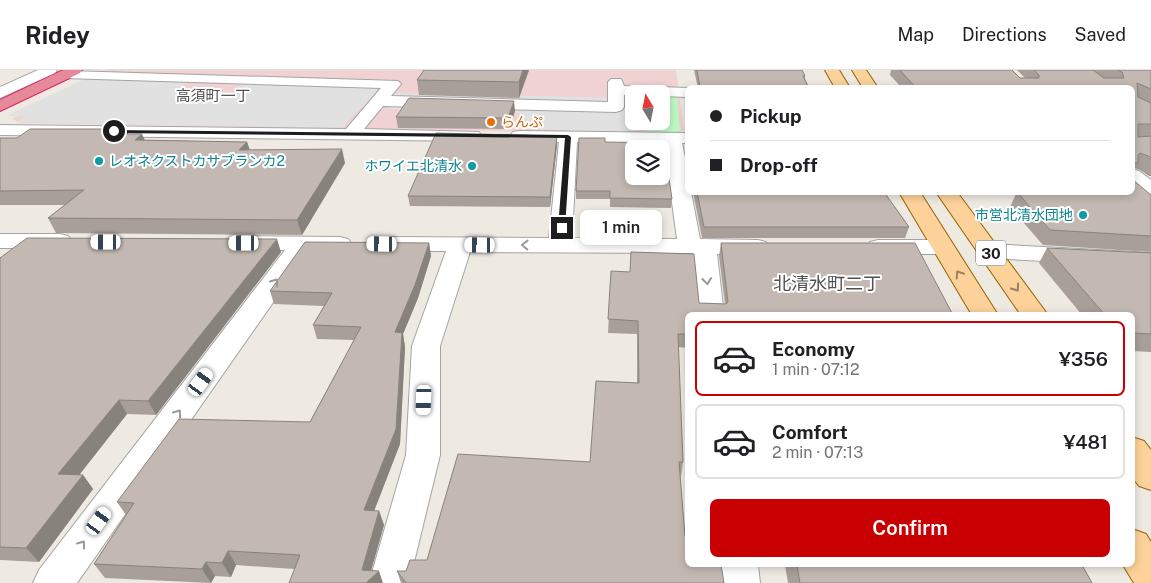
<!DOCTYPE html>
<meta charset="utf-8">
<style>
:root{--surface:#fff;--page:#f6f6f6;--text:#202124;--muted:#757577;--line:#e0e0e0;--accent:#c90002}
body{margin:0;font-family:"Public Sans","Noto Sans JP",sans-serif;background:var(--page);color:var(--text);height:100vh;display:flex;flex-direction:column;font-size:19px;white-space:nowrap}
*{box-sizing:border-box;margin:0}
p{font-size:16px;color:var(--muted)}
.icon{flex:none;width:28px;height:28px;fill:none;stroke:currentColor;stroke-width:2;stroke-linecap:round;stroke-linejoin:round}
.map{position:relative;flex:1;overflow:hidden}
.sheet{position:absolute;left:685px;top:242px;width:450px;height:255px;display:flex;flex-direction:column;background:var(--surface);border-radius:8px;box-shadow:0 2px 8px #0003}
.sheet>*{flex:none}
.hud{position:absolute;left:685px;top:15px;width:450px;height:110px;border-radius:8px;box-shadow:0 2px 8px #0003;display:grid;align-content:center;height:110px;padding:0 25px;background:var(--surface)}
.needle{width:32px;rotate:350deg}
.buttons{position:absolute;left:625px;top:15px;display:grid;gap:10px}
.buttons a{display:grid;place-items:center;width:45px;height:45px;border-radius:8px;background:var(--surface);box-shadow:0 2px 8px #0003;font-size:25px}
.end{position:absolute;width:22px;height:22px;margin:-11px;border:6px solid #1d1d1d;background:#fff;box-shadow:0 0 0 2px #fff}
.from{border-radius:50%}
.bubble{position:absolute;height:35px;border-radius:8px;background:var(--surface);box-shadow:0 2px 8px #0003;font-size:16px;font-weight:600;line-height:35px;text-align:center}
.car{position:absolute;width:15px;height:30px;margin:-15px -8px;border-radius:6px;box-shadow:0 0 4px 1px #0007;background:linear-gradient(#fff 24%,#345 0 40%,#fff 0 76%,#345 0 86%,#fff 0)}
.hud b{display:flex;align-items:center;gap:18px;height:48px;font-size:19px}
.hud b+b{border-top:1px solid var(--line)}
.hud i{width:12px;height:12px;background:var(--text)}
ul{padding:9px 0 0;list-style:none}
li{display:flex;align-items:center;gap:15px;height:75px;margin:0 10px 8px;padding:0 15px;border:2px solid var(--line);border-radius:8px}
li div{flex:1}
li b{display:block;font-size:19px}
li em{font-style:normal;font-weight:600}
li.on{border-color:var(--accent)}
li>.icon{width:45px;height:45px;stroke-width:1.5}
.cta{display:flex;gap:10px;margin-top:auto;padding:10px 25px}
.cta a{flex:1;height:58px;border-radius:8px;background:var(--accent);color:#fff;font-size:20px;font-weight:600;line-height:58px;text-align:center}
header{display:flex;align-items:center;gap:30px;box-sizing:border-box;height:70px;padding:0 25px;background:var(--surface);border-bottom:1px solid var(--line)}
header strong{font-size:24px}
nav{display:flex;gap:28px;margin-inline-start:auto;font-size:18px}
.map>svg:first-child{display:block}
</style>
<header>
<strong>Ridey</strong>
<nav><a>Map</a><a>Directions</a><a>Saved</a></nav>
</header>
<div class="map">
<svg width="1151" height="513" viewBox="0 0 1151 513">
<rect width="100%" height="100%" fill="#eeeae2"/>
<path fill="#efd2d1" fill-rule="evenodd" d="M 106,0 L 676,0 L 684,60 L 673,64 L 21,53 L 12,49 ZM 634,24 L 661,24 L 661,51 L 634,51 Z"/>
<polygon fill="#bef9c3" points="661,27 677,27 680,60 674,63 646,62 646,51 661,51"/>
<polygon fill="#e1e1e1" points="87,8 190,11 173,23 233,24 255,8 397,12 401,16 396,23 634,28 635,62 518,59 523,43 360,38 342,58 17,52 26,46 6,46"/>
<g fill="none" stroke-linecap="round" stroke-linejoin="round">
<g stroke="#a4a4a4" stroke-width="2">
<g id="minor">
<polygon points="38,0 57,0 55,3 0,28 0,17"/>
<polygon points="69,1 398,11 401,14 391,26 608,32 608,12 611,9 621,9 624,16 689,18 688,27 661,26 661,24 624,25 624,37 622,40 616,42 383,36 364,59 479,62 482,66 479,70 473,71 0,65 0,55 346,59 381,18 64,8 62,5 64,2"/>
<path d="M 519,61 L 688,63 L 688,73 L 682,73 L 688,102 L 688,122 L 691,122 L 700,169 L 758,170 L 766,172 L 770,177 L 766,182 L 758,184 L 717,184 L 724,245 L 698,245 L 693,183 L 470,182 L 440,276 L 440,385 L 409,513 L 369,513 L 406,385 L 412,276 L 446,181 L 393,181 L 385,179 L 381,174 L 385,169 L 393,167 L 549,168 L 559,72 L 513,70 L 510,66 L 513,62 ZM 577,72 L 664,73 L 677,169 L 572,168 Z"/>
<polygon points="1132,99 1139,101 1151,110 1151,126 1144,124 1132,115"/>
<polygon points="0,164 60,164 68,166 72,171 68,176 60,178 0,178"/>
<polygon points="241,166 340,167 348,169 352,174 348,179 340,181 309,181 77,513 33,513 39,500 285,180 241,180 233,178 229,173 233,168"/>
<polygon points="878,170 942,170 950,172 954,177 950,182 942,184 878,184 870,182 866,177 870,172"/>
<polygon points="989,174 1151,183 1151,197 989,188 981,186 977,181 981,176"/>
<polygon points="718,495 758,495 760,513 720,513"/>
</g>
</g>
<g stroke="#956300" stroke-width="2">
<g id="major">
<polygon points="825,0 839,0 850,18 835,18"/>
<polygon points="852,0 866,0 878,18 863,18"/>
<polygon points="899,122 920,122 998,245 972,245"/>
<polygon points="936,122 957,122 1048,245 1021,245"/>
<polygon points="1132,367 1144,371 1151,380 1151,420 1139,416 1132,407"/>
<polygon points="1132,459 1146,464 1151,472 1151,513 1134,513 1123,495 1132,495"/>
</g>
</g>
<g stroke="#d82463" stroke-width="2">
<polygon id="highway" points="63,0 82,0 80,3 0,41 0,30"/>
</g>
<use href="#minor" fill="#fff" fill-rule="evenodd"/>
<use href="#major" fill="#fcd19a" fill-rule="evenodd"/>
<use href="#highway" fill="#e6899b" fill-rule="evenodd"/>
</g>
<g fill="#a89f99">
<polygon points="424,0 529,0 519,28 419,25 417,10"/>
<polygon points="694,0 802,0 805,6 805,9 809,18 698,18"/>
<polygon points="891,0 1012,0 1020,8 1025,8 1017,0 1151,0 1151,106 1149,106 1140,100 1135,98 1132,103 1132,18 902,18 890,5"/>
<polygon points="515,41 509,59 398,58 396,47"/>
<polygon points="128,64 145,70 247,72 250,80 345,93 302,165 56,163 48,148 66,135 0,135 0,68 17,68"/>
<polygon points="557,66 557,75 550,137 410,136 408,126"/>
<polygon points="605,72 672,129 671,138 610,137 610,129 576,129 576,121"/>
<polygon points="687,72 688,72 688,90 686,81"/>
<polygon points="693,122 884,122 909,157 905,168 702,168"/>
<polygon points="1017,122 1132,122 1151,124 1151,182 1043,175 1010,137"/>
<polygon points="429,173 431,186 418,228 403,264 405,277 400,374 374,441 379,441 384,455 371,501 294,499 236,495 231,507 215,506 211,513 105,508 94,494 126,445 117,432 310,352 354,270 317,269 313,255 324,236 274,234 270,221"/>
<polygon points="721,173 953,245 688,245 688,278 678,277 683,392 681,406 680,406 685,466 724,513 401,513 397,501 406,501 427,490 590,392 637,313 637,264 608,263 611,201 699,233 725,234 719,186"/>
<polygon points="1047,178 1151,183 1151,282 1132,281 1132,245 1082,245 1039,193"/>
<polygon points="281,182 156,345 127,344 79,405 83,405 93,419 39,492 0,490 0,188"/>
<polygon points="785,495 1082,495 1092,513 788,513"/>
</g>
<g fill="#88827d">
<polygon points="523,0 529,0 519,28 519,12"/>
<polygon points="514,31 515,41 509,59 508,48"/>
<polygon points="126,59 132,72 120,64"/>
<polygon points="142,64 148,77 135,70"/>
<polygon points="557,66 557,75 550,137 550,127"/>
<polygon points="247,72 251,85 239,80"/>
<polygon points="342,79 345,93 302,165 297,150"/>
<polygon points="277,169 281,182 156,345 148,331"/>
<polygon points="429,173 431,186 418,228 403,264 405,277 400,374 369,454 364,440 395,262"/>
<polygon points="119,330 127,344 69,418 58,404"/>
<polygon points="83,405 93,419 39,492 26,478"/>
<polygon points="379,441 384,455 368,511 379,501 383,513 366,513 362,500"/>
<polygon points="228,481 236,495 231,507 222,493"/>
<polygon points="206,492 215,506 211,513 202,499"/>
</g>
<g fill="#c3b9b2" stroke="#88827d" fill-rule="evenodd">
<polygon points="424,0 523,0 519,12 417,10"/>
<polygon points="697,0 802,0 805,6 803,6 809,18 700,18"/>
<polygon points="900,0 1012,0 1020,8 1039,8 1039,5 1034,0 1093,0 1104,8 1124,8 1122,2 1118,0 1151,0 1151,19 1137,13 1138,27 1151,33 1151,54 1138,54 1138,67 1151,66 1151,88 1148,86 1140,83 1138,85 1138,93 1132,93 1132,18 916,18"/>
<polygon points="409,28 514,31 508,48 396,47"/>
<polygon points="30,59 126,59 120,64 142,64 135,70 247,72 239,80 342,79 297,150 48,148 84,120 0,121 0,68 17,68"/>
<polygon points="436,63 557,66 550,127 408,126"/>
<path d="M 579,68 L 605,68 L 605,72 L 664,73 L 672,129 L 610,128 L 610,121 L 576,121 ZM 634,79 L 661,79 L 661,106 L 634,106 Z"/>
<polygon points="1132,109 1151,125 1151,166 1050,160 1017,122 1038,123 1037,122 1132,122"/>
<polygon points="697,122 884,122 909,157 704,157"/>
<polygon points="27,168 277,169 148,331 119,330 58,404 83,405 26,478 0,477 0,188"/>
<polygon points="305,172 429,173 415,215 395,262 402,263 396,359 364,440 379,441 362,500 379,501 366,513 289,513 300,485 228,481 222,493 206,492 202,499 94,494 134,433 117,432 179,349 310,352 361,257 313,255 332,223 270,221"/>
<polygon points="721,173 915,173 953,245 688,245 688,264 678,264 683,392 679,392 685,466 688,466 688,495 721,495 724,513 406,513 397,501 406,501 410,490 427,490 458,384 590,392 596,311 639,313 638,251 608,249 611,201 630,202 631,182 694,184 699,233 726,234 728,232"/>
<polygon points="1047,178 1151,183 1151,264 1132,263 1132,245 1105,245"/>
<polygon points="797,495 1082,495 1092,513 800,513"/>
</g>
<defs><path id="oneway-chevron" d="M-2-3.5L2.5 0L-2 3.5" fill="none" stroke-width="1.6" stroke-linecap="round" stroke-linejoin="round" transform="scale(1.25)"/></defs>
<g stroke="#999">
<use href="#oneway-chevron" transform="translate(525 175) rotate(-179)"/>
<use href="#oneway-chevron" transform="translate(707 211) rotate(84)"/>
<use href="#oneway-chevron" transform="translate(275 212) rotate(-54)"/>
<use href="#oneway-chevron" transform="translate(178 343) rotate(-54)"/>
<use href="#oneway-chevron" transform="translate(82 474) rotate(-54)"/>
</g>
<g stroke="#988062">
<use href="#oneway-chevron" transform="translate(959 204) rotate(-123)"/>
<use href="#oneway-chevron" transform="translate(1016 218) rotate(54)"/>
</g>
<polygon fill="#1d1d1d" points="112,60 568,65 571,67 565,158 562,159 558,158 565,68 114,63"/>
<circle fill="#e8710a" stroke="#fff" stroke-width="2" cx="491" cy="52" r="5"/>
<g fill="#0f9aa8" stroke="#fff" stroke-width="2">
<circle cx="99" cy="91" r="5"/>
<circle cx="472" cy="96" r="5"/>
<circle cx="1083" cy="145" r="5"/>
</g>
<g text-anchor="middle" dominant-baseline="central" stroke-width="4" stroke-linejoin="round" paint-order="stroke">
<g font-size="14" fill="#c56008" stroke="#fff" text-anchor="start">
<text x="501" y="52">らんぷ</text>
</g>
<g font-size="14" fill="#0d838f" stroke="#fff" text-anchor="end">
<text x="109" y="91" text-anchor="start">レオネクストカサブランカ2</text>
<text x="462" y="96">ホワイエ北清水</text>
<text x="1073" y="145">市営北清水団地</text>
</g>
<g font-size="15" fill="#505050" stroke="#fff">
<text x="213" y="25">高須町一丁</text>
</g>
<rect fill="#fff" stroke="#616161" stroke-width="1" x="976" y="170.5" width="30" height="25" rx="4"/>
<g font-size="15" font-weight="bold" fill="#1d1d1d">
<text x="991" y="183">30</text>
</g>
<g font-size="18" fill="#505050" stroke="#fff">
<text x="827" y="213">北清水町二丁</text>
</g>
</g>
</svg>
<div class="buttons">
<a><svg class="needle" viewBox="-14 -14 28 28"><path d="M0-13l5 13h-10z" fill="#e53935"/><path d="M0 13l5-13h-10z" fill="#757577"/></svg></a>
<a><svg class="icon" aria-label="layers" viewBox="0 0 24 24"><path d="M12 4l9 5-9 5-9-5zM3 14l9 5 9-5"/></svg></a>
</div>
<i class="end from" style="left:114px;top:61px"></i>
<i class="end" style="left:562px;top:158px"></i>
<div class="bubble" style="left:580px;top:140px;width:82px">1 min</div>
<i class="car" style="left:106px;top:172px;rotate:270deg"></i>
<i class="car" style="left:244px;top:173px;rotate:270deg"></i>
<i class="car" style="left:382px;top:174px;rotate:271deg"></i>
<i class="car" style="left:480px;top:175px;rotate:271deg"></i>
<i class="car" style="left:201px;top:312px;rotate:36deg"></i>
<i class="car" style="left:424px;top:330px;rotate:182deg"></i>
<i class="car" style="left:99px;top:451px;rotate:36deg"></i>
<div class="hud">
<b><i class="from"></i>Pickup</b>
<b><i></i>Drop-off</b>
</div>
<section class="sheet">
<ul>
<li class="on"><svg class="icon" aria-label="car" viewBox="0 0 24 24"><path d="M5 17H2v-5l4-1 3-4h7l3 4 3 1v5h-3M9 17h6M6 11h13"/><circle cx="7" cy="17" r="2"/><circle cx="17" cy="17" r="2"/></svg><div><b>Economy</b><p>1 min · 07:12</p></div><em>¥356</em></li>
<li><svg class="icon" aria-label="car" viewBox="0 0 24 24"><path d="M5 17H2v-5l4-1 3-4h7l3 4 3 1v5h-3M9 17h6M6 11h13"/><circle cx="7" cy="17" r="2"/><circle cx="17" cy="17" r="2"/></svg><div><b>Comfort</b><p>2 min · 07:13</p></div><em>¥481</em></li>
</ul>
<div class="cta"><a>Confirm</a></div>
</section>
</div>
